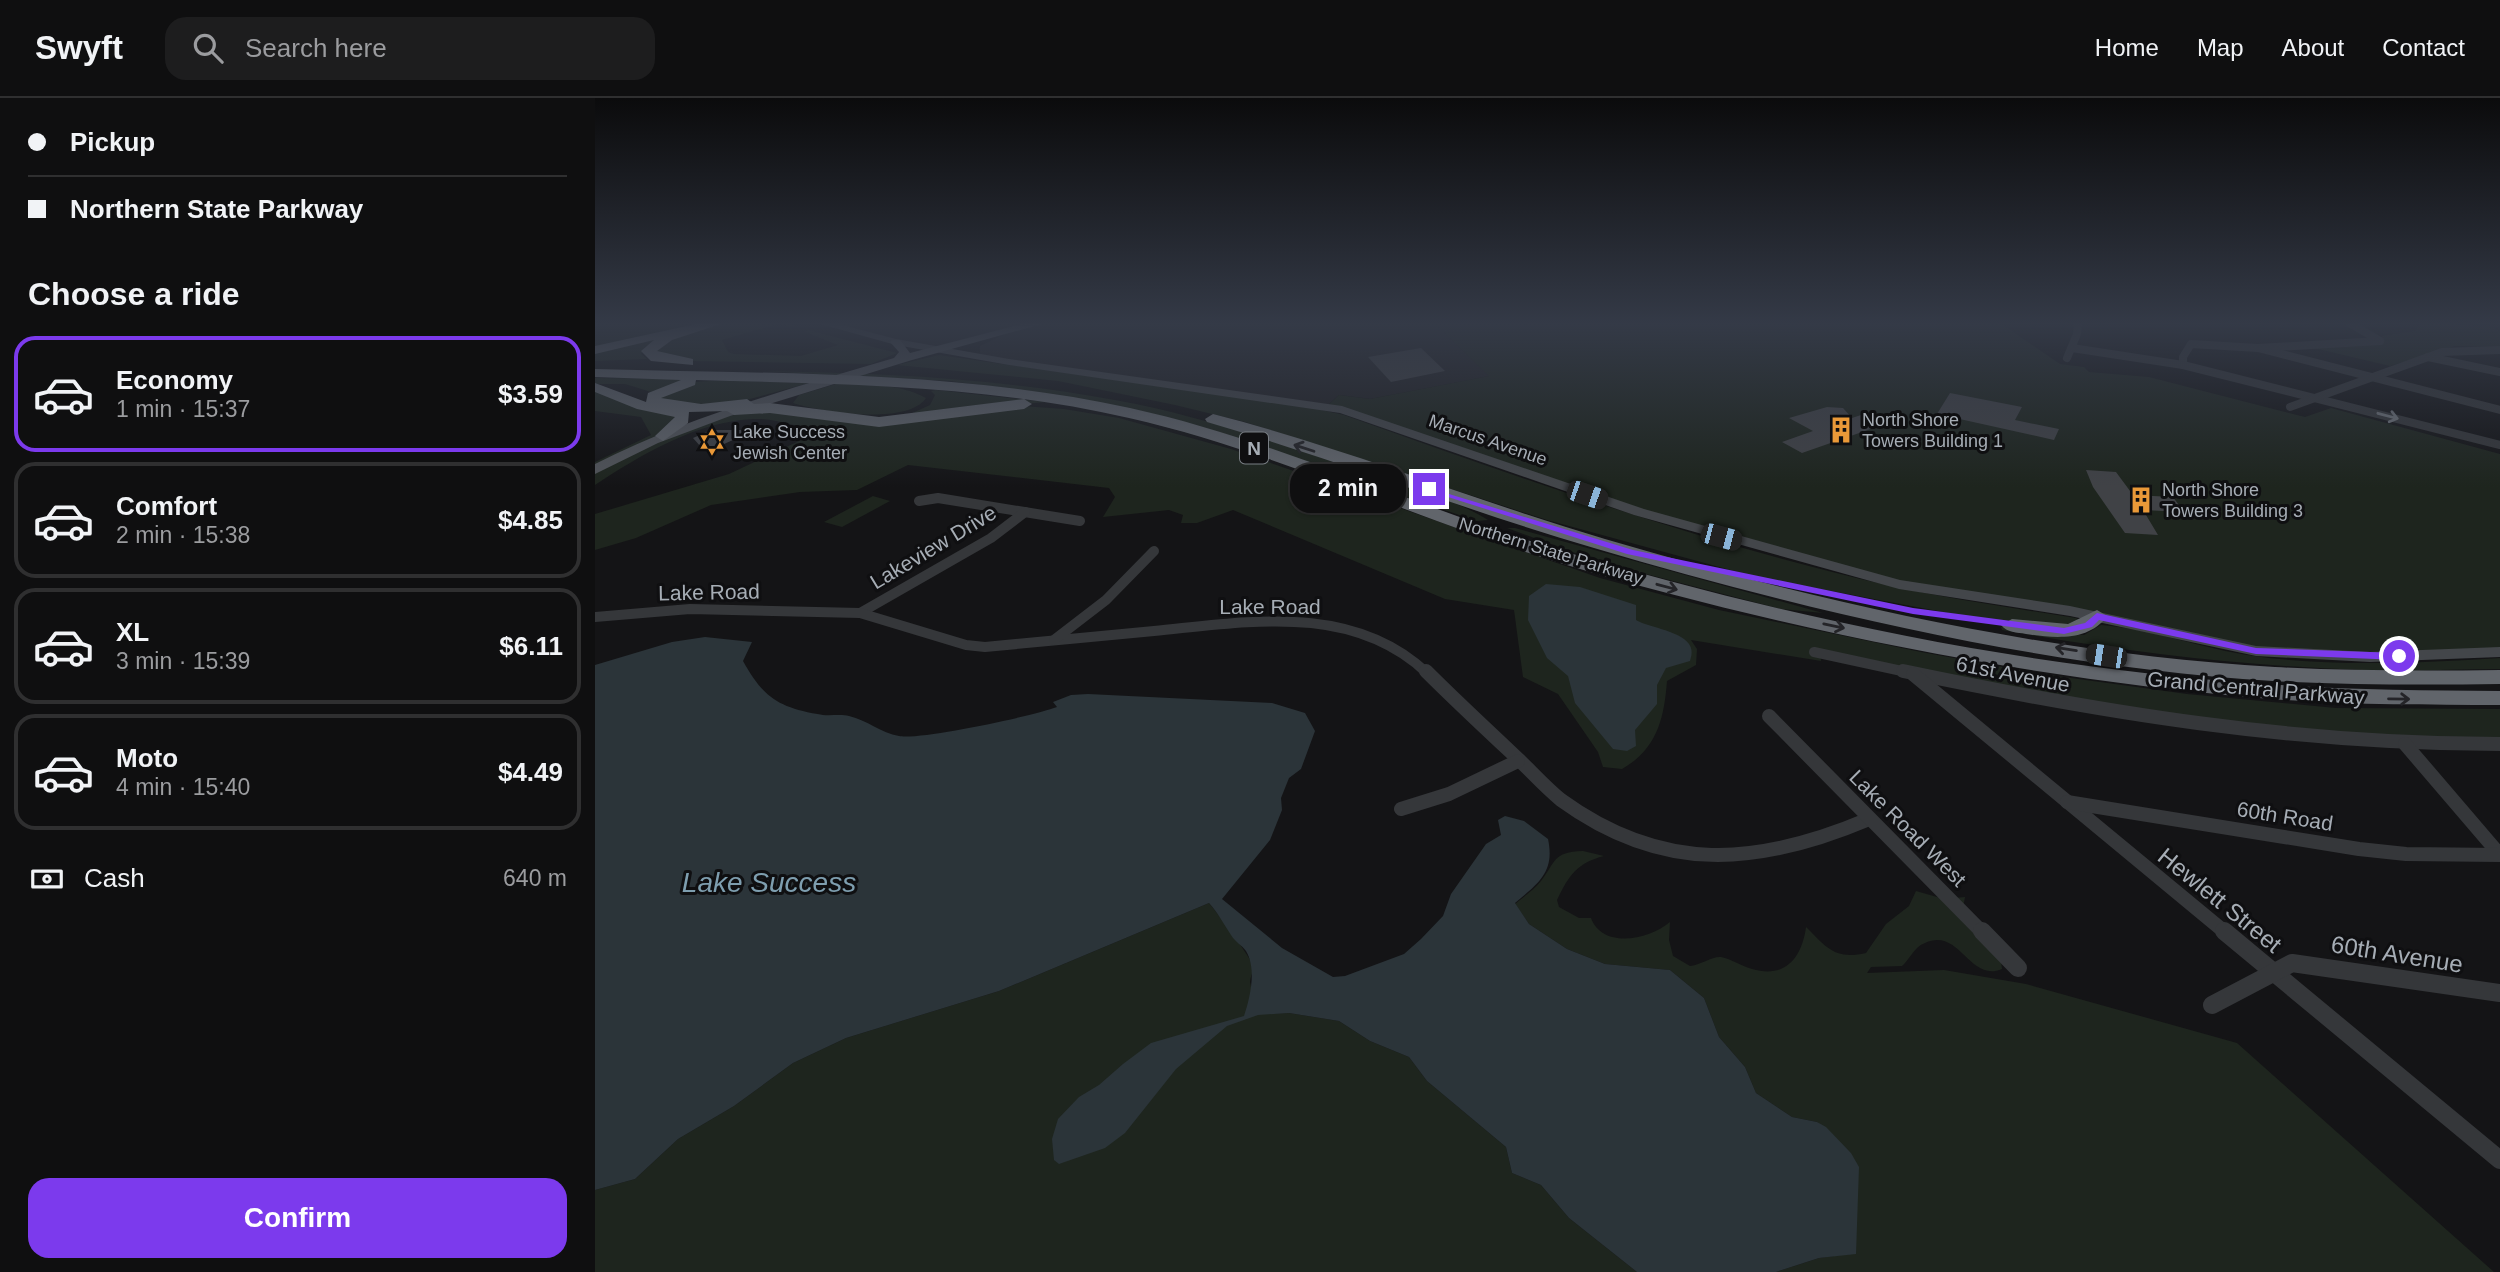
<!DOCTYPE html>
<meta charset="utf-8">
<style>
:root{--surface:#0f0f10;--page:#1d1d1e;--text:#f1f3f6;--muted:#9b9c9f;--line:#2f2f30;--accent:#7c3aed}
body{margin:0;font-family:Helvetica,sans-serif;background:var(--page);color:var(--text);height:100vh;display:flex;flex-direction:column;font-size:26px;white-space:nowrap}
*{box-sizing:border-box;margin:0}
p{font-size:23px;color:var(--muted)}
.icon{flex:none;width:38px;height:38px;fill:none;stroke:currentColor;stroke-width:2;stroke-linecap:round;stroke-linejoin:round}
.map{position:relative;flex:1;overflow:hidden}
.panel{display:flex;flex-direction:column;background:var(--surface);width:595px}
.panel>*{flex:none}
.hud{display:grid;align-content:center;height:154px;padding:0 28px;background:var(--surface)}
.end{position:absolute;width:32px;height:32px;margin:-16px;border:9px solid #7c3aed;background:#fff;box-shadow:0 0 0 4px #fff}
.from{border-radius:50%}
.bubble{position:absolute;height:49px;border-radius:21px;background:var(--surface);box-shadow:0 2px 5px #0004,0 0 0 2px var(--line);font-size:23px;font-weight:600;line-height:49px;text-align:center}
.car{position:absolute;width:21px;height:42px;margin:-21px -10px;border-radius:9px;box-shadow:0 0 5px 2px #0007;background:linear-gradient(#222 24%,#8ab4d8 0 40%,#222 0 76%,#8ab4d8 0 86%,#222 0)}
.hud b{display:flex;align-items:center;gap:24px;height:66px;font-size:26px}
.hud b+b{border-top:2px solid var(--line)}
.hud i{width:18px;height:18px;background:var(--text)}
ul{padding:0;list-style:none}
li{display:flex;align-items:center;gap:21px;height:116px;margin:0 14px 10px;padding:0 14px;border:4px solid var(--line);border-radius:21px}
li div{flex:1}
li b{display:block;font-size:26px}
li em{font-style:normal;font-weight:600}
li.on{border-color:var(--accent)}
li>.icon{width:63px;height:63px;stroke-width:1.5}
h2{padding:0 28px;font-size:32px;line-height:84px}
.pay{display:flex;align-items:center;gap:18px;height:77px;padding:0 28px;font-size:26px}
.pay p{margin-inline-start:auto}
.button{display:flex;gap:14px;margin-top:auto;padding:14px 28px}
.button a{flex:1;height:80px;border-radius:21px;background:var(--accent);color:#fff;font-size:28px;font-weight:600;line-height:80px;text-align:center}
header{display:flex;align-items:center;gap:42px;box-sizing:border-box;height:98px;padding:0 35px;background:var(--surface);border-bottom:2px solid var(--line)}
header strong{font-size:33px}
nav{display:flex;gap:38px;margin-inline-start:auto;font-size:24px}
.search{width:490px;height:63px;background:var(--page);display:flex;align-items:center;gap:18px;box-sizing:border-box;padding:0 24px;border-radius:21px;color:var(--muted);font-size:26px}
main{display:flex;flex:1;min-height:0}
.map>svg:first-child{display:block}
</style>
<header>
<strong>Swyft</strong>
<div class="search"><svg class="icon" aria-label="search" viewBox="0 0 24 24"><circle cx="10" cy="10" r="6"/><path d="M15 15l6 6"/></svg>Search here</div>
<nav><a>Home</a><a>Map</a><a>About</a><a>Contact</a></nav>
</header>
<main>
<section class="panel">
<div class="hud">
<b><i class="from"></i>Pickup</b>
<b><i></i>Northern State Parkway</b>
</div>
<h2>Choose a ride</h2>
<ul>
<li class="on"><svg class="icon" aria-label="car" viewBox="0 0 24 24"><path d="M5 17H2v-5l4-1 3-4h7l3 4 3 1v5h-3M9 17h6M6 11h13"/><circle cx="7" cy="17" r="2"/><circle cx="17" cy="17" r="2"/></svg><div><b>Economy</b><p>1 min · 15:37</p></div><em>$3.59</em></li>
<li><svg class="icon" aria-label="car" viewBox="0 0 24 24"><path d="M5 17H2v-5l4-1 3-4h7l3 4 3 1v5h-3M9 17h6M6 11h13"/><circle cx="7" cy="17" r="2"/><circle cx="17" cy="17" r="2"/></svg><div><b>Comfort</b><p>2 min · 15:38</p></div><em>$4.85</em></li>
<li><svg class="icon" aria-label="car" viewBox="0 0 24 24"><path d="M5 17H2v-5l4-1 3-4h7l3 4 3 1v5h-3M9 17h6M6 11h13"/><circle cx="7" cy="17" r="2"/><circle cx="17" cy="17" r="2"/></svg><div><b>XL</b><p>3 min · 15:39</p></div><em>$6.11</em></li>
<li><svg class="icon" aria-label="car" viewBox="0 0 24 24"><path d="M5 17H2v-5l4-1 3-4h7l3 4 3 1v5h-3M9 17h6M6 11h13"/><circle cx="7" cy="17" r="2"/><circle cx="17" cy="17" r="2"/></svg><div><b>Moto</b><p>4 min · 15:40</p></div><em>$4.49</em></li>
</ul>
<div class="pay"><svg class="icon" aria-label="cash" viewBox="0 0 24 24"><path d="M3 7h18v10H3z"/><circle cx="12" cy="12" r="2"/></svg>Cash<p>640 m</p></div>
<div class="button"><a>Confirm</a></div>
</section>
<div class="map">
<svg width="1905" height="1174" viewBox="0 0 1905 1174">
<rect width="100%" height="100%" fill="#141416"/>
<polygon fill="#202023" points="223,224 838,224 895,278 775,301 744,297 731,309 385,259 385,248 410,236 344,252"/>
<g fill="#1e251e">
<polygon points="132,224 186,224 205,229 182,226 127,242 133,254 139,256 206,258 243,247 210,234 213,232 302,255 276,266 95,263 59,257 65,244"/>
<polygon points="838,224 1391,224 1408,227 1465,266 1489,269 1494,274 1554,279 1710,319 1736,310 1905,356 1905,554 1705,557 1356,495 1149,445 731,309 744,297 775,301 894,278"/>
<polygon points="1838,225 1895,229 1905,233 1905,249 1860,248 1795,268 1702,246 1788,241 1787,238 1820,233 1825,227"/>
<polygon points="0,226 96,226 97,227 0,251"/>
<polygon points="66,238 49,250 46,256 52,261 0,263 0,254"/>
<path d="M 344,257 L 713,309 L 749,317 C 928,381 1107,445 1292,487 C 1355,501 1418,510 1481,520 L 1487,524 L 1471,530 L 1380,520 L 1161,479 L 952,422 L 650,324 L 580,307 L 463,283 L 302,267 Z"/>
<path d="M 166,273 C 285,275 403,280 520,302 C 603,317 685,345 764,373 C 800,385 863,402 893,422 L 882,423 L 731,372 L 441,294 L 355,283 Z"/>
<polygon points="0,280 102,281 56,294 30,286 0,286"/>
<path d="M 148,283 L 214,285 L 125,309 L 62,303 C 76,278 123,284 148,283 Z"/>
<path d="M 241,286 C 270,287 305,285 331,300 C 312,328 226,314 198,305 L 204,297 Z"/>
<polygon points="341,292 451,304 313,317 335,307 340,297 336,293"/>
<path d="M 0,293 L 44,311 L 82,317 L 87,334 L 143,314 L 172,312 L 272,327 L 427,308 L 469,311 L 524,320 L 636,351 L 1005,480 L 1124,512 L 1326,554 L 1440,575 L 1592,596 L 1741,610 L 1905,611 L 1905,642 L 1650,631 L 1225,554 L 1226,563 L 1096,542 L 1102,551 L 1101,567 L 1072,583 C 1069,621 1062,651 1027,671 L 1008,669 L 1003,654 L 963,596 L 928,579 L 919,512 L 850,501 L 638,412 L 602,425 L 586,425 L 588,417 L 574,412 L 508,419 L 520,399 L 514,390 L 313,367 L 262,392 L 205,394 L 116,407 L 41,440 L 0,452 L 0,416 L 134,376 L 223,334 C 205,329 179,320 159,321 C 103,323 47,356 0,387 L 0,364 L 56,337 L 46,319 L 0,313 Z"/>
<polygon points="278,398 295,403 247,429 229,424"/>
<polygon points="912,430 920,430 1228,515 1186,511 1005,464"/>
<path d="M 1506,527 C 1558,531 1608,551 1659,558 C 1737,569 1826,565 1905,560 L 1905,571 C 1859,571 1812,574 1767,572 C 1646,568 1526,553 1407,532 L 1406,529 L 1489,537 Z"/>
<path d="M 988,753 L 1009,758 C 982,765 974,777 962,802 L 964,809 L 984,820 L 996,820 C 1008,852 1055,841 1075,824 L 1074,842 L 1078,858 L 1095,868 C 1105,867 1118,858 1126,859 C 1136,861 1147,868 1157,871 C 1191,881 1207,859 1211,829 C 1232,850 1240,862 1271,855 L 1291,826 L 1314,808 L 1321,793 L 1349,801 L 1370,799 L 1368,810 L 1406,863 L 1407,871 C 1374,885 1365,829 1330,845 C 1319,849 1315,861 1307,868 L 1276,869 L 1272,875 L 1349,872 L 1431,886 L 1642,945 L 1899,1174 L 1181,1174 L 1224,1160 L 1261,1155 L 1256,1055 L 1222,1024 L 1197,1019 L 1161,995 L 1150,969 L 1124,939 L 1109,900 L 1075,872 L 1010,866 L 972,851 L 934,826 L 920,806 C 928,799 939,792 946,783 C 961,764 957,754 988,753 Z"/>
<path d="M 614,805 C 621,813 657,861 658,868 C 659,873 655,879 655,884 C 657,895 661,906 663,916 L 694,915 L 744,923 L 775,943 L 814,959 L 832,983 L 911,1049 L 917,1075 L 946,1087 L 974,1120 L 1042,1174 L 0,1174 L 0,1092 L 40,1081 L 83,1041 L 139,1008 L 198,965 L 251,940 L 404,893 Z"/>
</g>
<g fill="#2b3439">
<path d="M 951,486 L 985,489 L 1041,507 L 1041,522 C 1058,532 1107,534 1095,563 L 1071,570 L 1062,587 L 1062,606 L 1040,632 L 1041,648 L 1032,653 L 1018,651 L 980,605 L 973,578 L 952,560 L 933,522 L 934,498 Z"/>
<path d="M 110,539 L 157,544 L 148,563 C 169,601 185,610 228,617 C 236,618 246,616 254,618 C 272,622 286,635 304,638 C 326,642 438,618 462,609 L 458,604 L 476,597 L 493,596 L 677,605 L 710,615 L 720,633 L 706,671 L 694,680 L 686,700 L 687,712 L 675,742 L 627,801 L 687,850 L 738,879 L 750,878 L 809,856 L 826,841 L 848,818 L 856,796 L 891,746 L 906,737 L 903,722 L 910,718 L 929,723 L 953,741 C 960,774 944,785 920,805 L 934,826 L 972,851 L 1010,866 L 1075,872 L 1109,900 L 1124,939 L 1150,969 L 1161,995 L 1197,1019 L 1222,1024 L 1231,1029 L 1256,1055 L 1264,1069 L 1261,1156 L 1224,1160 L 1181,1174 L 1042,1174 L 974,1120 L 946,1087 L 917,1075 L 911,1049 L 832,983 L 814,959 L 775,943 L 744,923 L 694,915 L 663,917 L 632,928 L 581,971 L 530,1035 L 510,1050 L 464,1066 L 459,1062 L 457,1041 L 463,1021 L 484,999 L 504,987 L 528,966 L 556,945 L 649,918 C 655,900 662,871 651,853 C 647,847 640,844 636,837 C 628,825 623,815 614,805 L 404,893 L 251,940 L 198,965 L 139,1008 L 83,1041 L 40,1081 L 0,1092 L 0,567 L 77,544 Z"/>
</g>
<g fill="#404246">
<polygon points="826,250 850,273 796,284 773,259"/>
<polygon points="1355,295 1427,309 1420,322 1464,331 1459,342 1342,316"/>
<polygon points="1232,309 1248,310 1257,320 1269,316 1290,326 1207,355 1187,344 1218,333 1194,320"/>
<polygon points="116,332 160,332 118,351 106,349 98,340"/>
<polygon points="1491,372 1521,374 1538,397 1578,399 1589,414 1548,412 1563,437 1530,435 1498,389"/>
</g>
<g fill="none" stroke-linecap="round" stroke-linejoin="round">
<g stroke="#35373a" stroke-width="8">
<polyline points="1753,224 1785,243"/>
<polyline points="1477,250 1588,267 1905,347"/>
<polyline points="1663,250 1905,312"/>
<polyline points="1833,259 1905,274"/>
<polyline points="1472,260 1482,236 1483,224"/>
<polyline points="1588,267 1588,259 1596,246 1663,250 1785,243"/>
<polyline points="1695,309 1847,254 1905,252"/>
</g>
<g stroke="#35373a" stroke-width="10">
<polyline points="324,403 343,400 485,423"/>
<polyline points="265,515 396,440 430,414"/>
<path d="M 0,519 L 95,511 L 265,515 L 371,547 L 390,549 C 446,544 503,538 559,533 C 652,524 757,504 832,575"/>
<polyline points="459,542 511,502 559,453"/>
<polyline points="1219,554 1316,575"/>
</g>
<g stroke="#35373a" stroke-width="14">
<path d="M 831,573 C 860,602 890,630 920,658 C 935,672 950,689 966,702 C 1068,776 1163,768 1274,721"/>
<path d="M 1308,573 C 1509,615 1699,646 1905,646"/>
<polyline points="1318,576 1631,835"/>
<polyline points="1174,618 1388,835"/>
<polyline points="1810,646 1905,757"/>
<polyline points="1472,704 1764,751 1811,756 1905,757"/>
<polyline points="806,711 854,696 923,663"/>
</g>
<g stroke="#35373a" stroke-width="18">
<polyline points="1387,833 1423,870"/>
<polyline points="1629,833 1905,1062"/>
<polyline points="1617,907 1697,865 1905,895"/>
</g>
<polygon fill="#43464a" fill-rule="evenodd" points="218,224 236,224 301,241 414,261 747,308 1049,411 1305,482 1475,508 1661,548 1775,554 1905,549 1905,559 1775,564 1661,558 1475,518 1304,491 1039,417 745,315 414,267 301,247"/>
<path fill="#515459" fill-rule="evenodd" d="M 435,224 L 454,224 L 317,262 L 135,318 L 63,345 L 0,376 L 0,366 C 95,318 197,290 299,260 L 304,254 L 295,244 L 297,242 L 305,242 L 315,255 Z"/>
<g fill="#61656b" fill-rule="evenodd">
<polygon points="110,224 132,224 77,242 62,253 98,261 98,267 56,263 46,253 59,242 0,256 0,248"/>
<path d="M 0,271 C 178,276 360,272 535,310 C 685,343 824,411 971,454 C 1199,521 1434,570 1671,586 C 1749,592 1827,592 1905,593 L 1905,607 C 1825,607 1744,607 1664,600 C 1464,583 1266,546 1072,495 C 994,475 917,451 842,423 C 741,386 640,344 534,320 C 393,287 246,286 101,282 L 100,287 L 66,300 L 106,306 L 152,301 L 159,306 L 175,305 L 284,319 L 429,301 L 437,306 L 429,311 L 284,329 L 175,315 L 139,317 L 132,313 L 94,314 L 93,325 L 68,343 L 60,338 L 80,319 L 42,311 L 0,294 L 0,285 L 51,304 L 53,295 L 86,282 L 0,279 Z"/>
<path d="M 618,316 C 751,350 878,402 1010,441 C 1227,505 1453,556 1680,569 C 1755,573 1830,573 1905,572 L 1905,586 C 1829,587 1754,587 1678,583 C 1448,569 1220,515 999,450 C 869,412 743,362 612,324 L 610,321 Z"/>
<path d="M 1502,512 L 1512,518 C 1494,544 1458,540 1431,536 C 1422,534 1412,535 1406,527 L 1417,521 L 1473,526 Z"/>
</g>
</g>
<defs><path id="oneway-shaft" d="M-6 0H5M1.5-3L5.5 0L1.5 3" fill="none" stroke-width="1.6" stroke-linecap="round" stroke-linejoin="round" transform="scale(1.75)"/></defs>
<use stroke="#73787e" href="#oneway-shaft" transform="translate(1793 318) rotate(15)"/>
<g stroke="#242428">
<use href="#oneway-shaft" transform="translate(709 350) rotate(-162)"/>
<use href="#oneway-shaft" transform="translate(1072 489) rotate(15)"/>
<use href="#oneway-shaft" transform="translate(1239 528) rotate(12)"/>
<use href="#oneway-shaft" transform="translate(1471 551) rotate(-171)"/>
<use href="#oneway-shaft" transform="translate(1804 601) rotate(1)"/>
</g>
<linearGradient id="sky" x2="0" y2="1"><stop stop-color="#0b0b0c"/><stop offset="0.58" stop-color="#343a47"/><stop offset="1" stop-color="#343a47" stop-opacity="0"/></linearGradient>
<rect width="1905" height="389" fill="url(#sky)"/>
<polygon fill="#7c3aed" points="831,389 1038,452 1318,510 1469,530 1490,525 1502,515 1661,550 1804,555 1809,558 1804,562 1661,556 1504,522 1497,529 1469,536 1318,516 1032,456 831,392"/>
<defs>
<g id="building-bare" transform="scale(2.1)"><path d="M-4-6H4V6H1V3H-1V6H-4ZM-2.5-4.3h1.7v1.8h-1.7ZM.8-4.3h1.7v1.8H.8ZM-2.5-1h1.7V.8h-1.7ZM.8-1h1.7V.8H.8Z" fill="#ea9938" stroke="#0f0f11" stroke-width="2.5" paint-order="stroke"/></g>
<g id="synagogue-bare" transform="scale(2.1)"><path d="M0-6.5L5.6 3.2H-5.6ZM0 6.5L5.6-3.2H-5.6Z" fill="#ea9938" stroke="#0f0f11" stroke-width="2.5" paint-order="stroke"/></g>
</defs>
<g fill-rule="evenodd">
<use href="#building-bare" x="1246" y="332"/>
<use href="#synagogue-bare" x="117" y="344"/>
<use href="#building-bare" x="1546" y="402"/>
</g>
<g text-anchor="middle" dominant-baseline="central" stroke-width="6" stroke-linejoin="round" paint-order="stroke">
<g font-size="18" fill="#a6adb5" stroke="#0f0f11" text-anchor="start">
<text x="1267" y="322">North Shore<tspan x="1267" dy="21">Towers Building 1</tspan></text>
<text x="138" y="334">Lake Success<tspan x="138" dy="21">Jewish Center</tspan></text>
<text x="1567" y="392">North Shore<tspan x="1567" dy="21">Towers Building 3</tspan></text>
</g>
<g font-size="18" fill="#a6adb5" stroke="#0f0f11">
<text transform="translate(893 342) rotate(19)">Marcus Avenue</text>
<text transform="translate(956 453) rotate(17)">Northern State Parkway</text>
</g>
<rect fill="#0f0f11" stroke="#797e84" stroke-width="2" x="645" y="334.5" width="28" height="31" rx="5"/>
<g font-size="19" font-weight="bold" fill="#a6adb5">
<text x="659" y="350">N</text>
</g>
<g font-size="21" fill="#a6adb5" stroke="#0f0f11">
<text transform="translate(338 449) rotate(-31)">Lakeview Drive</text>
<text transform="translate(114 494) rotate(-1)">Lake Road</text>
<text x="675" y="508">Lake Road</text>
<text transform="translate(1418 576) rotate(11)">61st Avenue</text>
<text transform="translate(1661 590) rotate(5)">Grand Central Parkway</text>
<text transform="translate(1690 718) rotate(9)">60th Road</text>
<text transform="translate(1313 730) rotate(45)">Lake Road West</text>
</g>
<g font-size="24" fill="#a6adb5" stroke="#0f0f11">
<text transform="translate(1625 802) rotate(39)">Hewlett Street</text>
<text transform="translate(1802 856) rotate(9)">60th Avenue</text>
</g>
<g font-size="28" font-style="italic" fill="#7e9eaf" stroke="#0f0f11">
<text x="174" y="784">Lake Success</text>
</g>
</g>
</svg>
<i class="end from" style="left:1804px;top:558px"></i>
<i class="end" style="left:834px;top:391px"></i>
<div class="bubble" style="left:695px;top:366px;width:116px">2 min</div>
<i class="car" style="left:992px;top:397px;rotate:109deg"></i>
<i class="car" style="left:1126px;top:439px;rotate:105deg"></i>
<i class="car" style="left:1511px;top:558px;rotate:279deg"></i>
</div>
</main>
